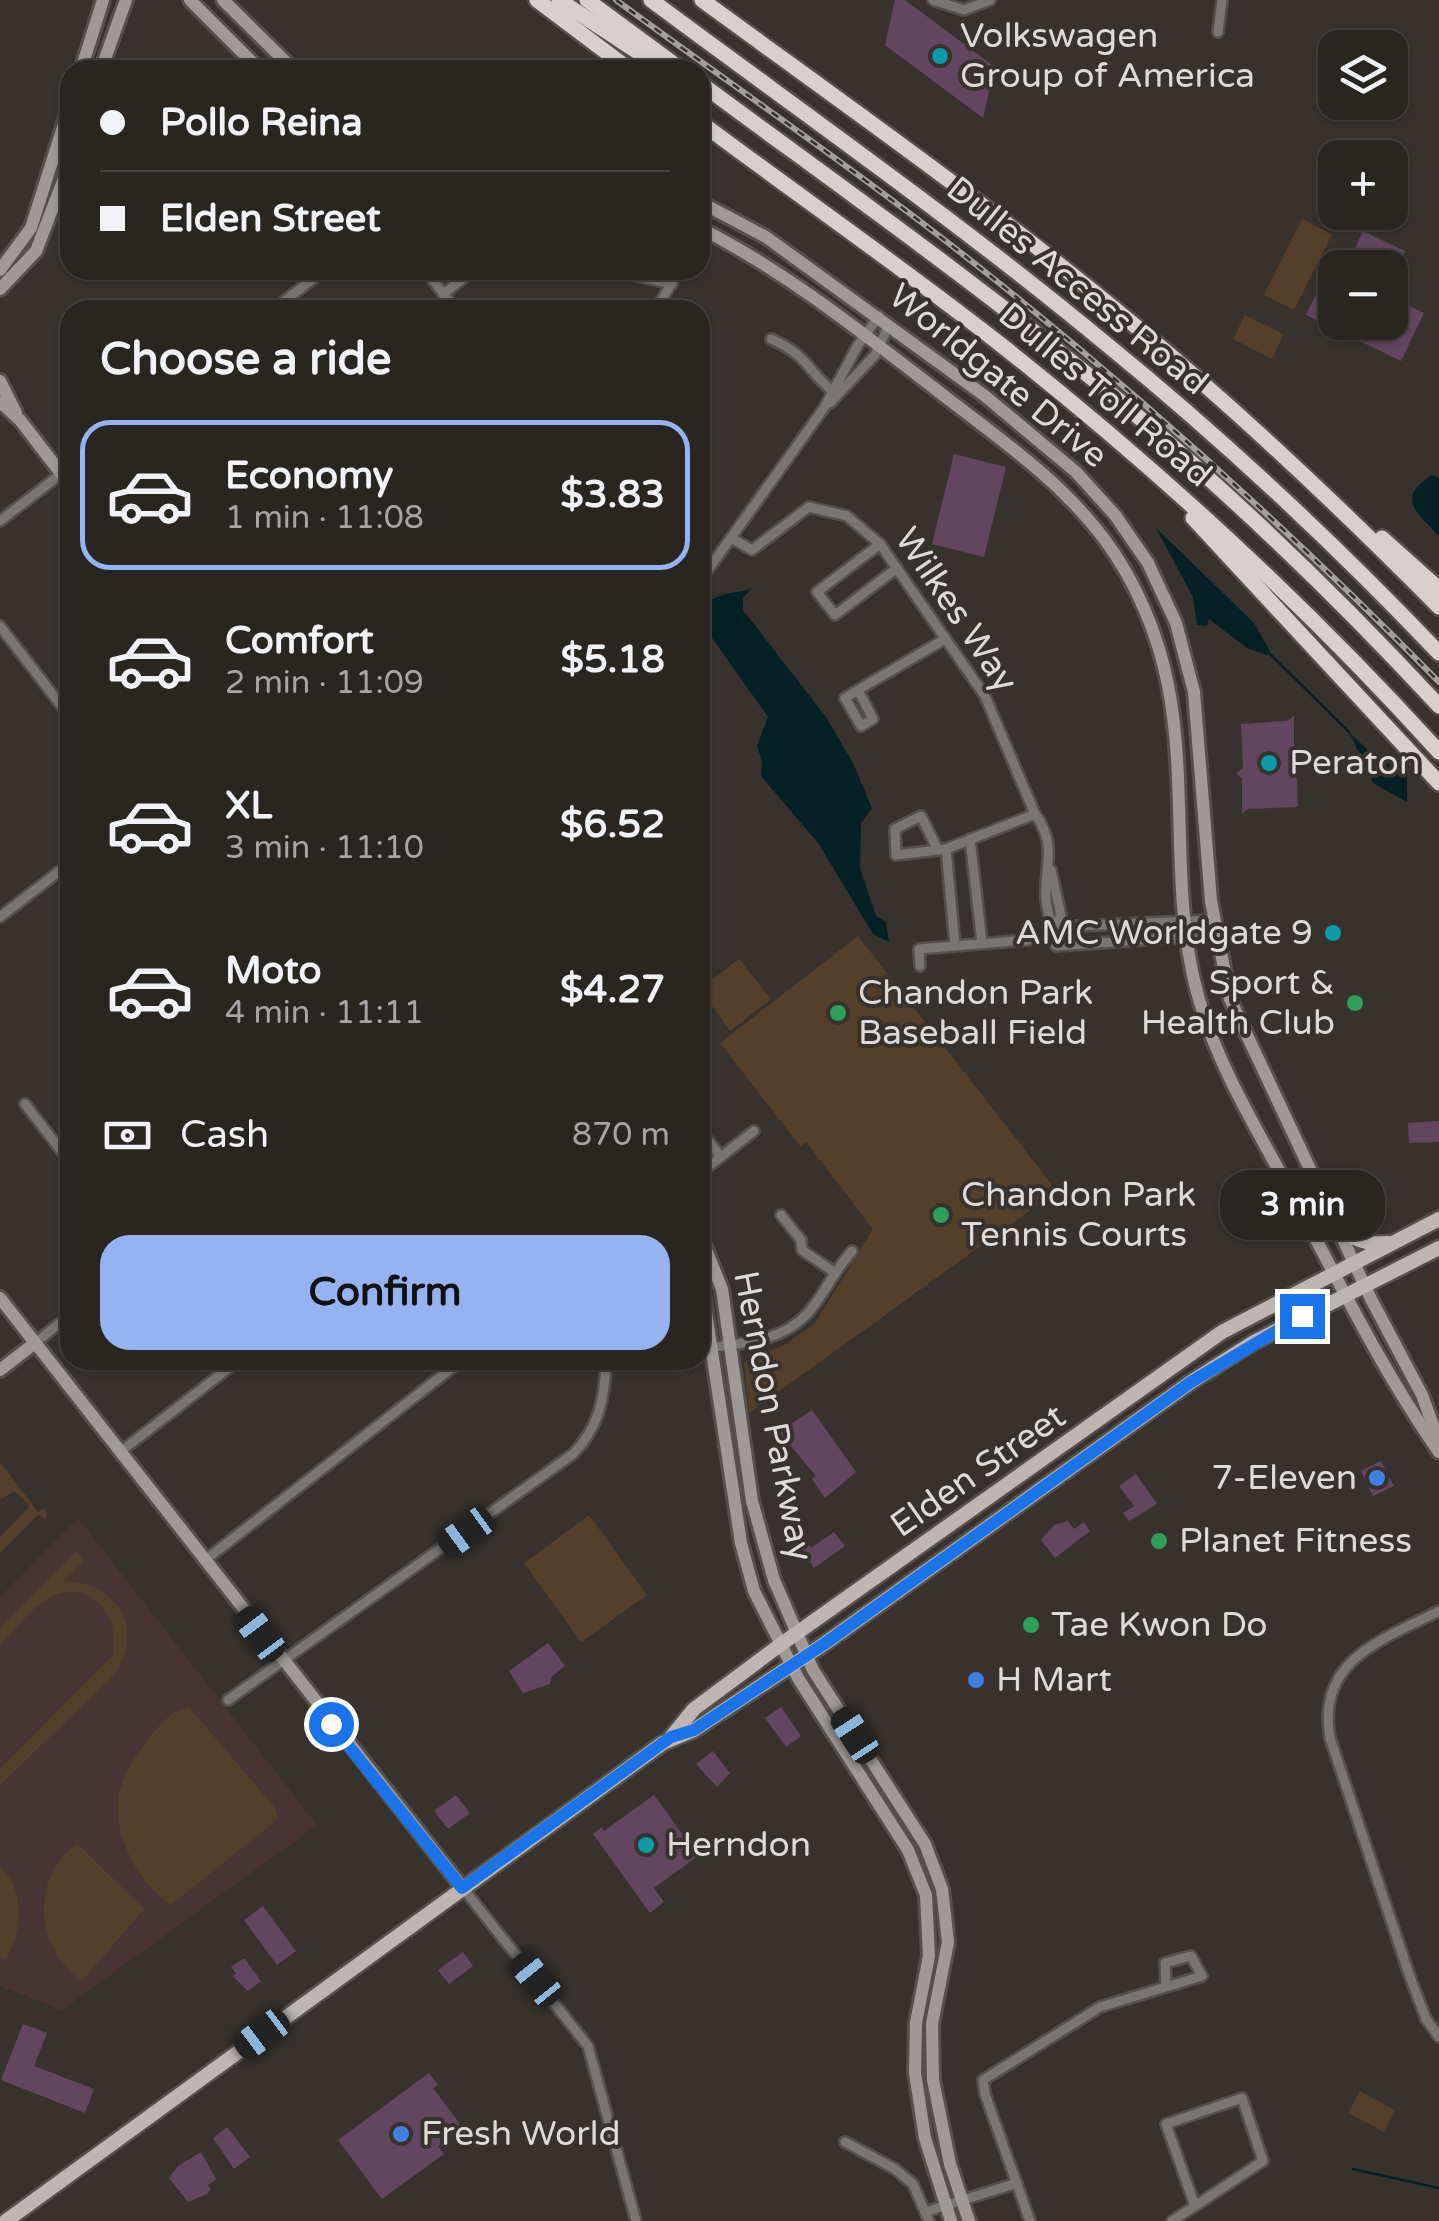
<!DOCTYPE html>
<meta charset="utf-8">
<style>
:root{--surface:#292622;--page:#312e2a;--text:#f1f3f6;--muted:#a5a5a5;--line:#454340;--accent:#95b2f1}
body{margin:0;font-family:"Varela Round",sans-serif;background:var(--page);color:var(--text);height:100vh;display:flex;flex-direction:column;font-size:38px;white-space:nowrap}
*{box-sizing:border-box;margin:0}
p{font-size:32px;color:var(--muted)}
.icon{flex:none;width:55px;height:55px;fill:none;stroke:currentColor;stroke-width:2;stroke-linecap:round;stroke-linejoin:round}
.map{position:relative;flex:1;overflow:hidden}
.panel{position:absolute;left:60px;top:300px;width:650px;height:1070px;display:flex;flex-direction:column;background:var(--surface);border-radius:30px;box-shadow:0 2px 8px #0004,0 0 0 2px var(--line)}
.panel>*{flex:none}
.hud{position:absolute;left:60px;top:60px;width:650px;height:220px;border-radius:30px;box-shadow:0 2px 8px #0004,0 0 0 2px var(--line);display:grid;align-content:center;height:220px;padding:0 40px;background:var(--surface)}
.tools{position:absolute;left:1318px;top:30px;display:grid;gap:20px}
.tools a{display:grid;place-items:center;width:90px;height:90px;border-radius:20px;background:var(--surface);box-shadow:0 2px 8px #0004,0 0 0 2px var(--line);font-size:50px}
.end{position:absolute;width:45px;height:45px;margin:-22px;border:12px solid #1a73e8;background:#fff;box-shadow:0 0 0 5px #fff}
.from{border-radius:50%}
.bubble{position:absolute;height:70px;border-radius:30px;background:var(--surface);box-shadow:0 2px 8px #0004,0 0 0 2px var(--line);font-size:32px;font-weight:700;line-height:70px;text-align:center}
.car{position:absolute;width:30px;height:60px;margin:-30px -15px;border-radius:12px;box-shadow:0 0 8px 2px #0007;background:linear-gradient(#222 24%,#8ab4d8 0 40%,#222 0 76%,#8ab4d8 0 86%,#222 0)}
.hud b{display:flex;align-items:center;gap:35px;height:95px;font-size:38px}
.hud b+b{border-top:2px solid var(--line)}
.hud i{width:25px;height:25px;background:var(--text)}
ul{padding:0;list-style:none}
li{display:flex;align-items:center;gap:30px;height:150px;margin:0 20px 15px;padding:0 20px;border:5px solid transparent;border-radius:30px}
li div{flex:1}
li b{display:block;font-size:38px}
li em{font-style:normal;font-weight:700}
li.current{border-color:var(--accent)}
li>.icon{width:90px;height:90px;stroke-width:1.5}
h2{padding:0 40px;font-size:45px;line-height:120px}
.pay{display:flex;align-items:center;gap:25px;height:110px;padding:0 40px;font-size:38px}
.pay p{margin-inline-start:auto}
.primary-button{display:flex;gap:20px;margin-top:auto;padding:20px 40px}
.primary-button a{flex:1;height:115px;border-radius:30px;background:var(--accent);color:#111;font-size:40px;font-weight:700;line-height:115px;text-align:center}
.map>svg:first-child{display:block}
</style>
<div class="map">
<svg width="1439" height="2221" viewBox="0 0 1439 2221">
<rect width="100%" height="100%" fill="#37322e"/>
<polygon fill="#493435" points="78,1518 317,1825 62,2010 0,1986 0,1597"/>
<g fill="#543f2a">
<polygon points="1302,219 1332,234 1294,310 1264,295"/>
<polygon points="1245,315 1284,334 1272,359 1233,339"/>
<polygon points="858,936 1057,1191 749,1413 744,1363 788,1343 815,1323 873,1229 806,1142 800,1146 720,1043"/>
<polygon points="739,959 771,999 730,1031 700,989"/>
<polygon points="0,1462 38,1512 45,1508 47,1514 45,1519 38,1515 0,1553 0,1537 30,1506 14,1491 0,1500"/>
<polygon points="589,1515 647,1595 581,1642 524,1563"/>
<path d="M 76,1552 L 84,1561 L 62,1581 C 117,1581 149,1631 111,1678 L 0,1785 L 0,1769 L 112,1656 C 122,1618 92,1577 51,1597 C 32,1606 15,1630 0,1645 L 0,1628 Z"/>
<path d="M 189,1707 L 275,1808 L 278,1819 L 171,1905 C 139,1884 112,1836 119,1796 C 122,1776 135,1756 147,1741 C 158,1727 171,1710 189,1707 Z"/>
<path d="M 77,1843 L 144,1909 L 82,1981 C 34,1946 30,1880 77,1843 Z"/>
<path d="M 0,1866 C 26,1893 23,1927 6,1959 L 0,1957 Z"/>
<polygon points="1360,2091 1395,2110 1384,2132 1348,2113"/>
</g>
<g fill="#052024">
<path d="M 1432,475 L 1439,478 L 1439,536 C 1417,513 1395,498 1432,475 Z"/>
<polygon points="1156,528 1254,623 1270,651 1267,655 1247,648 1209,619 1207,626 1197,625 1193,597"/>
<path d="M 751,589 L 743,598 L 743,610 L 826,717 L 853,763 L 872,808 L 861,823 L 860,868 L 876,916 L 886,922 L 889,942 L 873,934 L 818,843 L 761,776 L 762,761 L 757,746 L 768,717 L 700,621 C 705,592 727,595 751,589 Z"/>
<polygon points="1349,732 1377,759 1407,768 1407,802 1373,783"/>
</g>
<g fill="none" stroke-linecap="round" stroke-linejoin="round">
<g stroke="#052024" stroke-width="2.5">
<polyline points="1269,653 1349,732"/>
<polyline points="1353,2169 1439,2188"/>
</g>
</g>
<g fill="#624660">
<polygon points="895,0 905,0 995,67 983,118 885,45"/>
<polygon points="1363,231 1405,251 1390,282 1390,268 1335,268 1335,322 1390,322 1390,297 1424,313 1401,361 1306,315 1335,255 1348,263"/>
<polygon points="954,454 1006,467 984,557 932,544"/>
<polygon points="1294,716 1294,745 1302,752 1296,759 1298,807 1248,809 1242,814 1242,778 1236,774 1243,768 1241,724 1287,721"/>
<polygon points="1439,1121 1439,1142 1409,1143 1408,1123"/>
<polygon points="812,1410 856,1472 825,1498 812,1479 816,1476 779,1432"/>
<polygon points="1381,1461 1394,1486 1373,1496 1361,1471"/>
<polygon points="1136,1474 1157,1504 1129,1521 1123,1513 1134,1506 1119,1486"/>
<polygon points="1068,1521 1074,1529 1084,1522 1090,1531 1055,1558 1041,1540 1054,1525"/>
<polygon points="834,1532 845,1546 814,1568 797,1542 803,1537 811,1548"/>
<polygon points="548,1643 565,1666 551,1677 550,1684 523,1693 509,1671"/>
<polygon points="781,1707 801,1736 786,1747 765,1718"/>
<polygon points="713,1751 730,1773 717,1787 696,1764"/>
<polygon points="456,1795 470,1813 448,1829 434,1811"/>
<polygon points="654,1795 698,1856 654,1888 664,1902 650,1913 593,1834 602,1827 604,1831"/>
<polygon points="263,1906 296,1951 277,1965 244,1920"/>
<polygon points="463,1952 473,1966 449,1984 438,1970"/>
<polygon points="244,1958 261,1981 248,1991 233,1976 236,1974 231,1967"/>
<polygon points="23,2024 47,2033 34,2066 94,2089 85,2113 1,2080"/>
<polygon points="429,2073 438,2085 433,2088 463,2128 438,2146 444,2154 382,2199 338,2140"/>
<polygon points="227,2127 250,2157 234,2169 213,2138"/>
<polygon points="201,2152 216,2179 208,2185 211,2189 207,2194 188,2202 169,2178 178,2166"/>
</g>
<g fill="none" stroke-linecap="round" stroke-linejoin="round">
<g stroke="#55504c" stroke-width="14">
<g id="street">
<polyline points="933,0 964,10 990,0"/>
<polyline points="1218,32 1222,0"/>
<polyline points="425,270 456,310"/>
<polyline points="612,270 672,284"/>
<polyline points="443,294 474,270"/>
<polyline points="273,310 324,270"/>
<polyline points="656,310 679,270"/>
<path d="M 771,339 C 811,357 806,371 836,394"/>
<polyline points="830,403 875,355 889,325"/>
<polyline points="0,521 70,467"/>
<path d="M 731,538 L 752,550 L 809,507 L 847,516 L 880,544 L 985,696 L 1035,814 C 1058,846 1044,865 1046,899 C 1047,916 1055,929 1056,946 L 1171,938 L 1217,940"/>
<polyline points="880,544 817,592 835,615 897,568"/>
<polyline points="700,581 824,408 858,345 879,316"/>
<polyline points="0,626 70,717"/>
<polyline points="858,690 873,719 861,726 845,698 858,690 945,639"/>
<polyline points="970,839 982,943"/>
<polyline points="946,849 955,945"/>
<polyline points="938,850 921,816 895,829 896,855 946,849 1035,814"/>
<polyline points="1051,870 1061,915 1054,927"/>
<polyline points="0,917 70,863"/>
<polyline points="1054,927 1214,920"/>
<polyline points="920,966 919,949 1028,940"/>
<polyline points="25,1104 70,1162"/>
<polyline points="700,1130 721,1157"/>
<polyline points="700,1173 754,1131"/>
<polyline points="781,1215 801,1240 802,1250 834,1272"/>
<polyline points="35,1343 70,1315"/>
<path d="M 700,1349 C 743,1343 788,1343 815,1304 C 828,1286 837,1268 852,1251"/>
<polyline points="596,1360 619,1360"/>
<polyline points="120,1452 239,1360"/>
<polyline points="204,1561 462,1360"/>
<path d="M 1439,1611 C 1382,1640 1316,1660 1330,1738 L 1410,1977 L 1426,2019 L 1439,2037"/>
<path d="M 228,1700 L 573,1454 C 599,1427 605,1398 606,1361"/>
<polyline points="462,1887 588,2046 636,2221"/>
<polygon points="1242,2098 1263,2161 1195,2206 1166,2124"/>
<polyline points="845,2142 895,2169 913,2184 929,2221"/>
<polyline points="925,2212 1017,2183"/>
<polyline points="1030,2221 985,2094 983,2080 1100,2007 1202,1976 1191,1956 1165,1963 1166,1987"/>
<polyline points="1172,2221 1195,2206"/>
</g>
</g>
<g stroke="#55504c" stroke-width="18">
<g id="secondary">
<polyline points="190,0 260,70"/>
<polyline points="223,0 294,70"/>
<polyline points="81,70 103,0"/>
<polyline points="101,70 126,0"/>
<polyline points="700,202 766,237 985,396 1076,472 1115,515 1148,563 1176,623 1194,692 1211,901 1230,999 1371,1299 1422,1395 1439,1442"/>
<path d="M 700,228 C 787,272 865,335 943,395 C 1000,439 1061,481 1105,540 C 1136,582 1158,634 1168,685 C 1188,786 1170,891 1197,992 C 1216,1064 1258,1131 1293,1196 C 1339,1282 1383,1372 1439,1452"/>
<polyline points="0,270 31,228 70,105"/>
<polyline points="0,289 36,251 70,163"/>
<polyline points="0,381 16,413"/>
<polyline points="0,402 20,420 70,485"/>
<polyline points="700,1235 722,1289 752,1501 774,1580 813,1670 925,1844 942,1889 948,1942 932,2024 933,2080 950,2164 969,2221"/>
<polyline points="700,1273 741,1543 754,1591 798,1678 908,1850 926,1895 929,1956 916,2023 915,2073 925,2138 951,2221"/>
<polyline points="0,1298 462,1887"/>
<polyline points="0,1370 35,1343"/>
</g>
</g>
<g stroke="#55504c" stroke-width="19">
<g id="primary">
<path d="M 1333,1217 C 1350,1239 1361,1245 1388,1243"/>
<polyline points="672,1736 694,1709 780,1645 1222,1332 1439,1219"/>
<polyline points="6,2221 663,1743 694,1730 824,1644 1191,1382 1254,1342 1439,1248"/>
</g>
</g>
<g stroke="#55504c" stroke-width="20">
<g id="highway">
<polyline points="537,0 630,70"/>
<polyline points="559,0 665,70"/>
<polyline points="587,0 682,70"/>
<path d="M 651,0 C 803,113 959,222 1105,343 C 1223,439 1334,543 1439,653"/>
<path d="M 702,0 C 847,106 994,209 1133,324 C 1240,412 1341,508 1439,607"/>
<path d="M 700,83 C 842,188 987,290 1122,403 C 1234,497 1340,599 1439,706"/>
<path d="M 700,122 C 802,198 906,270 1005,348 C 1160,471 1307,606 1439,752"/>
<polyline points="1193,518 1439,783"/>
<polyline points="1382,538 1439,589"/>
</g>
</g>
<use href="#street" stroke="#787574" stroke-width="9"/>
<use href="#secondary" stroke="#9f9a98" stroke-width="12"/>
<use href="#primary" stroke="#bdb6b4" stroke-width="14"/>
<use href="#highway" stroke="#d8d0ce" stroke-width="15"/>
<g stroke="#a39f9c" stroke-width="6">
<path id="rail" d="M 616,0 C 740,91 869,179 989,275 C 1148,402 1297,537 1439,682"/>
</g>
<use href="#rail" stroke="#37322e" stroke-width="2.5" stroke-dasharray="8" stroke-linecap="butt"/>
</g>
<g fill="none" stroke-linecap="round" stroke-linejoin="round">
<polyline stroke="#1a73e8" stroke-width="12" points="331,1724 462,1888 671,1737 694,1730 824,1644 1191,1382 1302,1316"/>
</g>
<g fill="#0f9aa8" stroke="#37322e" stroke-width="4">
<circle cx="940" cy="56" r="10"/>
<circle cx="1269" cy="763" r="10"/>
<circle cx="1333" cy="933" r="10"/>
<circle cx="646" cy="1845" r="10"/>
</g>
<g fill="#2e9e5b" stroke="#37322e" stroke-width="4">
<circle cx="1355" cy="1003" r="10"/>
<circle cx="838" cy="1013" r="10"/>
<circle cx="941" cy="1215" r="10"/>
<circle cx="1159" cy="1541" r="10"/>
<circle cx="1031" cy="1625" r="10"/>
</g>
<g fill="#3f7fe0" stroke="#37322e" stroke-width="4">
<circle cx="1377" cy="1478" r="10"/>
<circle cx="976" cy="1680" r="10"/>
<circle cx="401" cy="2134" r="10"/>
</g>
<g text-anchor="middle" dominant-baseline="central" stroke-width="8" stroke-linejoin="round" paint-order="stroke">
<g font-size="35" fill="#dddad7" stroke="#37322e" text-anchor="start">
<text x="960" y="36">Volkswagen<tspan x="960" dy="40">Group of America</tspan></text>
<text x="1289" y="763">Peraton</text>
<text x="1313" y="933" text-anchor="end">AMC Worldgate 9</text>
<text x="1335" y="983" text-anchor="end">Sport &amp;<tspan x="1335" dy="40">Health Club</tspan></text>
<text x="858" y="993">Chandon Park<tspan x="858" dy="40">Baseball Field</tspan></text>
<text x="961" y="1195">Chandon Park<tspan x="961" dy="40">Tennis Courts</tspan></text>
<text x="1357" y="1478" text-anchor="end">7-Eleven</text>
<text x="1179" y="1541">Planet Fitness</text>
<text x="1051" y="1625">Tae Kwon Do</text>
<text x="996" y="1680">H Mart</text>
<text x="666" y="1845">Herndon</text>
<text x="421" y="2134">Fresh World</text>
</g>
<g font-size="35" fill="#dddad7" stroke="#37322e">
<text transform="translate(1077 286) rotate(39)">Dulles Access Road</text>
<text transform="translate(998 376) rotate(39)">Worldgate Drive</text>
<text transform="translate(1105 395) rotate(40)">Dulles Toll Road</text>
<text transform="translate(956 610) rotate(56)">Wilkes Way</text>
<text transform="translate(773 1416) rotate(79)">Herndon Parkway</text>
<text transform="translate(978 1471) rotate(-35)">Elden Street</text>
</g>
</g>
</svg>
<div class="tools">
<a><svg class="icon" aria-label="layers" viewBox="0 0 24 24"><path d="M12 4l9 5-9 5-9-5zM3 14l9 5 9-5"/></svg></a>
<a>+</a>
<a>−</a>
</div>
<i class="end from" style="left:331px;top:1724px"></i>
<i class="end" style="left:1302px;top:1316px"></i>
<div class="bubble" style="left:1220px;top:1170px;width:165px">3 min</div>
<i class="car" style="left:466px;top:1532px;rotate:234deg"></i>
<i class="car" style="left:260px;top:1634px;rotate:323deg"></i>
<i class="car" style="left:855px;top:1735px;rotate:327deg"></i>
<i class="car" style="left:536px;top:1979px;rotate:321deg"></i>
<i class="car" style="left:262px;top:2034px;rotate:233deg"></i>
<div class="hud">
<b><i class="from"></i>Pollo Reina</b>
<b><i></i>Elden Street</b>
</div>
<section class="panel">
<h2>Choose a ride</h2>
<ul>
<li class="current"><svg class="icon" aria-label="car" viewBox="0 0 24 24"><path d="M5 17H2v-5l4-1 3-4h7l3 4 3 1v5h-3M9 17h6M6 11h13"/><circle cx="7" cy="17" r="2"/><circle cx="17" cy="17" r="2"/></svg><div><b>Economy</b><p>1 min · 11:08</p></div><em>$3.83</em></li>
<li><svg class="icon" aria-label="car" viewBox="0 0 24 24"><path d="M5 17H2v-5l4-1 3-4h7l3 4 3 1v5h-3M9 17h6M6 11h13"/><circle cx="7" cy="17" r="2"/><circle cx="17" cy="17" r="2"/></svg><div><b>Comfort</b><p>2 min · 11:09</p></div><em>$5.18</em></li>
<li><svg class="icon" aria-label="car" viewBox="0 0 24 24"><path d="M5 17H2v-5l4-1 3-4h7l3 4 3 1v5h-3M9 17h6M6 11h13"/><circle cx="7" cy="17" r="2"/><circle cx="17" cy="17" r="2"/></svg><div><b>XL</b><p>3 min · 11:10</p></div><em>$6.52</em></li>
<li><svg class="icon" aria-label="car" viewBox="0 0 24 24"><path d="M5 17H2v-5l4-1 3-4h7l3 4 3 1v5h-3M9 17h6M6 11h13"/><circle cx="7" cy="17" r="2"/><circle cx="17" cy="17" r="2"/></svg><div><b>Moto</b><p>4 min · 11:11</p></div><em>$4.27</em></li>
</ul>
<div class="pay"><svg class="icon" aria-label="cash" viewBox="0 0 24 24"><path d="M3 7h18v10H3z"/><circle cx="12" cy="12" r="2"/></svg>Cash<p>870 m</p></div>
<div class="primary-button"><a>Confirm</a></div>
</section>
</div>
